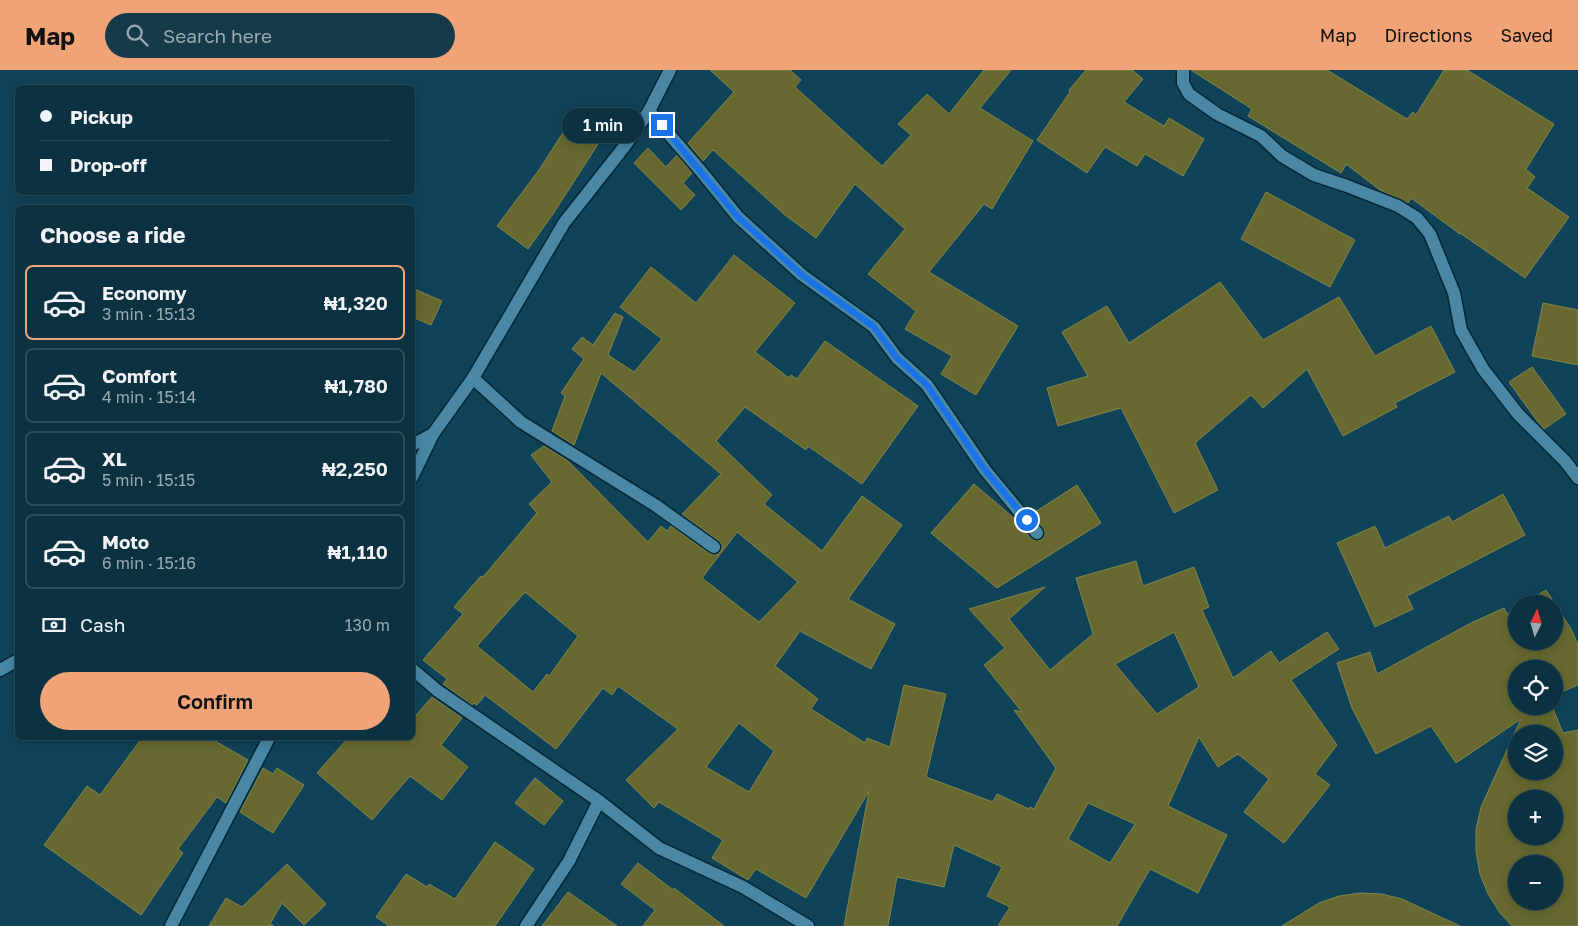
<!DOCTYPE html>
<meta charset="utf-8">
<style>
:root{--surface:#0c3242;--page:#153a49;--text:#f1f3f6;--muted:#9aaab2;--line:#2c4d5b;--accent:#efa377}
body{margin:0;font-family:"Golos Text",sans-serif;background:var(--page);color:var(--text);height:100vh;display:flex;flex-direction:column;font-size:19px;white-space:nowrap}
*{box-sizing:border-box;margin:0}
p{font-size:16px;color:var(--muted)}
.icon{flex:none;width:28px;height:28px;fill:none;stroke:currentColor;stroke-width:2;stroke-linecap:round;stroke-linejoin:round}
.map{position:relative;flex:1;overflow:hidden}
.panel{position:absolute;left:15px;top:135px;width:400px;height:535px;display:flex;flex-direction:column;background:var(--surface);border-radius:8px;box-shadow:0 2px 12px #0003,0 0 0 1px var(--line)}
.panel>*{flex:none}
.hud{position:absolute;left:15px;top:15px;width:400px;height:110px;border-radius:8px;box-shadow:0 2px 12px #0003,0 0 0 1px var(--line);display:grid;align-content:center;height:110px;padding:0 25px;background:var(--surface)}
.needle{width:32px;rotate:5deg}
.buttons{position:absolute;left:1508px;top:525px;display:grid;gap:10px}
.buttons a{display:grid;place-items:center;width:55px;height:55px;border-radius:50%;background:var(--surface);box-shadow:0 2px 12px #0003,0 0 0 1px var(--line);font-size:25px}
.end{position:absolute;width:22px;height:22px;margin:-11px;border:6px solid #1a73e8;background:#fff;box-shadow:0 0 0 2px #fff}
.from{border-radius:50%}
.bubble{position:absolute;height:35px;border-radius:18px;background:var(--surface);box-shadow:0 2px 12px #0003,0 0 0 1px var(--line);font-size:16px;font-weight:600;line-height:35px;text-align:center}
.hud b{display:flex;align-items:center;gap:18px;height:48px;font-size:19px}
.hud b+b{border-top:1px solid var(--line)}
.hud i{width:12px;height:12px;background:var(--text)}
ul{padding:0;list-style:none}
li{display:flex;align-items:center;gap:15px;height:75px;margin:0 10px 8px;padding:0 15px;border:2px solid var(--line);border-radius:8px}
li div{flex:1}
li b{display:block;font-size:19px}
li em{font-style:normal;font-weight:600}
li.current{border-color:var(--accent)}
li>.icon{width:45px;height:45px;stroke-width:1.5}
h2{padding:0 25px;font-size:22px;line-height:60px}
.pay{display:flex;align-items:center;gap:12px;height:55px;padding:0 25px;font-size:19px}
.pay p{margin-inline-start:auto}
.primary-button{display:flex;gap:10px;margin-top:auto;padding:10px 25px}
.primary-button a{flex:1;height:58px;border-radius:30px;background:var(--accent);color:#111;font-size:20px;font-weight:600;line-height:58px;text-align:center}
header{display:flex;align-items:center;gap:30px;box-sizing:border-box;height:70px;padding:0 25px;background:var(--accent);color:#111}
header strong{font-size:24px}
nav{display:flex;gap:28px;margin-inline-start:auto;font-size:18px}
.search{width:350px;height:45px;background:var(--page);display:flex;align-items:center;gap:12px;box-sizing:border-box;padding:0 18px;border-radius:28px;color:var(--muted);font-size:19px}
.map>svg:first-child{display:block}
</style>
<header>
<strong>Map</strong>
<div class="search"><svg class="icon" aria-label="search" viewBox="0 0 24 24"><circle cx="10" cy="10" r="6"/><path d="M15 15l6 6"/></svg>Search here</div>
<nav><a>Map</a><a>Directions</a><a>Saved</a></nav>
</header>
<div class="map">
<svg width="1578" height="856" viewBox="0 0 1578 856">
<rect width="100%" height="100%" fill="#104358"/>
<g fill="#676930" stroke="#81844b" fill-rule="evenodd">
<polygon points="710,0 790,0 801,10 795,17 882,96 911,65 898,54 927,24 949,44 984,0 1011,0 980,38 1033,71 992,139 984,134 929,202 1018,256 976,325 941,304 952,286 905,259 916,241 868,204 905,159 855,114 816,168 785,145 713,80 703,91 688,73 734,22"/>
<polygon points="1086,0 1132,0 1143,9 1124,32 1164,56 1169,48 1204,69 1183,106 1145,84 1137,96 1105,77 1087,103 1037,70 1070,22 1069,20"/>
<polygon points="1191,0 1327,0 1407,49 1413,42 1416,45 1444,0 1467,0 1554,54 1526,99 1535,107 1527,118 1569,147 1525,208 1460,163 1460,164 1411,128 1408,133 1380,120 1346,94 1341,103 1300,78 1248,46 1252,39"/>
<polygon points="577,41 607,60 553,144 528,179 497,156 539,100"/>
<polygon points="648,78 666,97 677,85 692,103 683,113 695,125 681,140 634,93"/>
<polygon points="1266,122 1355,170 1330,217 1241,169"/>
<path d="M 734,185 L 795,233 L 755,282 L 789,308 L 791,305 L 797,309 L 825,271 L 918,336 L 862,414 L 808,376 L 806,380 L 745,337 L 716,371 L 772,425 L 764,434 L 822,481 L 862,426 L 902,455 L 848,529 L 895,554 L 871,599 L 800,561 L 775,596 L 818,629 L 811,639 L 865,673 L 867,668 L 890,677 L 904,615 L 946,624 L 926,707 L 993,732 L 997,724 L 1029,739 L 1030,737 L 1034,739 L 1056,698 L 1014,640 L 1022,642 L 984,595 L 1005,578 L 969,539 L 1045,517 L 1009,549 L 1050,600 L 1093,564 L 1076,508 L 1136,491 L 1143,516 L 1194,497 L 1209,537 L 1202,540 L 1233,608 L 1271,581 L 1279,593 L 1327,562 L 1339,579 L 1291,610 L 1337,675 L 1315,704 L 1330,715 L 1284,773 L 1244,742 L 1269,709 L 1238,684 L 1218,697 L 1199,667 L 1168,736 L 1227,765 L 1198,823 L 1150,799 L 1117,856 L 998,856 L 1010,837 L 987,826 L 1002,797 L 954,775 L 944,817 L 897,807 L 888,856 L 844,856 L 869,721 L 806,828 L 756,799 L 748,810 L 712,788 L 723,770 L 659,732 L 654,738 L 626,710 L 678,659 L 618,616 L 612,625 L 603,618 L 556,679 L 485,625 L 477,635 L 474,633 L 472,635 L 443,614 L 447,609 L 423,590 L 463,544 L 454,537 L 481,506 L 483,507 L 537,443 L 529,434 L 552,412 L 531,385 L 544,376 L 568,391 L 648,472 L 661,456 L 667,461 L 671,456 L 710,484 L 717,485 L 721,481 L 722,474 L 719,471 L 682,444 L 721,404 L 601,303 L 574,375 L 552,361 L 565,326 L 561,323 L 584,289 L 572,279 L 582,267 L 593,275 L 615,243 L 623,247 L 608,285 L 634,302 L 662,269 L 620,237 L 651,197 L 696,233 ZM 737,462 L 798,512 L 759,552 L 702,508 ZM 525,522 L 578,566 L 549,606 L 547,604 L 533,622 L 477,576 ZM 1174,562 L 1199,617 L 1157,644 L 1115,594 ZM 739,653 L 774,681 L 749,722 L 706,697 ZM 1088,733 L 1135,754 L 1110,793 L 1068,769 Z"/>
<polygon points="1220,212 1263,270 1339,227 1375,286 1431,256 1455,302 1395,333 1397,337 1343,366 1307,299 1263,338 1251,325 1195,373 1218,420 1174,443 1121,338 1058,356 1047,318 1088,306 1062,262 1107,236 1129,273"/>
<polygon points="412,218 442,231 431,255 412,247"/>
<polygon points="1543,233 1578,240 1578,295 1532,286"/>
<polygon points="1532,297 1566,344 1544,359 1538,352 1509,312"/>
<polygon points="974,414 1015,449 1035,471 1042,470 1045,462 1032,444 1077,415 1101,453 997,518 931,463"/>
<polygon points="1503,424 1525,465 1407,526 1413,539 1375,557 1337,473 1375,456 1385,478 1449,446 1452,452"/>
<path d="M 1546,520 L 1571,559 L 1578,575 L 1578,615 L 1554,625 L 1554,599 L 1516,599 L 1516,636 L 1552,636 L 1563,663 L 1578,660 L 1578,856 L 1512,856 L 1500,843 L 1488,824 L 1480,804 L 1476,782 L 1476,759 L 1481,737 L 1521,649 L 1456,693 L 1431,656 L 1376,684 L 1352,638 L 1337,593 L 1370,582 L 1377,604 L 1471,553 L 1504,538 L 1507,544 L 1516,538 L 1516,571 L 1554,571 L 1554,534 L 1523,534 ZM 1516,664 L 1554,664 L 1554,701 L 1516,701 ZM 1516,729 L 1554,729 L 1554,766 L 1516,766 ZM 1516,794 L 1554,794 L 1554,831 L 1516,831 Z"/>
<polygon points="432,627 462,648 441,675 468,697 442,730 410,706 372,750 317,703 348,668 412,668 412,650"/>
<polygon points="142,668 210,668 248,690 226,733 217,727 178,779 183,783 141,845 44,775 87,716 100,725"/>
<polygon points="263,698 273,704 277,698 304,715 273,763 240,742"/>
<polygon points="535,708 563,731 544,755 515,733"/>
<polygon points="495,772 534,799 495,856 389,856 376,847 406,804 427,817 429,814 455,829"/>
<polygon points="638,793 673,820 674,818 724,856 643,856 655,840 621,814"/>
<polygon points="287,794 326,834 304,855 282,833 270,854 274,856 209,856 226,828 242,837"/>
<polygon points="568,822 617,856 542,856"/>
<polygon points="1360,823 1382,824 1402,829 1460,856 1282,856 1319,833 1339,826"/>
</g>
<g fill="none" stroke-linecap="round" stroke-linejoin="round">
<g stroke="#052836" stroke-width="15">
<g id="street">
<polyline points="1183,0 1183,13 1189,24 1217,44 1261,66 1282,86 1314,105 1347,116 1398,136 1417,148 1430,164 1454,223 1461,260 1483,299 1518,344 1565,391 1578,408"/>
<polyline points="649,41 700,100 738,147 802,205 874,257 897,288 927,315 985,400 1037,463"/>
<polyline points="473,308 521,352 655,435 714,477"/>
<polyline points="412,375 433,364 473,308 564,153 624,77 649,41 670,0"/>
<polyline points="412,407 433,364"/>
<polyline points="412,599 438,621 599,731 659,778 743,817 808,856"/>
<polyline points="0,600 18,590"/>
<polyline points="171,856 269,668"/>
<polyline points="526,856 569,791 599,731"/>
</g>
</g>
<use href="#street" stroke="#4987a5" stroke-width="12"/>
</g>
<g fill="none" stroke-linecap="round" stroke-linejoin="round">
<polyline stroke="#1a73e8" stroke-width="6" points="662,55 738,147 802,205 874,257 897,288 927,315 985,400 1027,450"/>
</g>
</svg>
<div class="buttons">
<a><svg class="needle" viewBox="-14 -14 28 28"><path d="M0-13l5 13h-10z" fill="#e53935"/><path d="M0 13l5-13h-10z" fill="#9aaab2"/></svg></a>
<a><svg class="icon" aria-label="locate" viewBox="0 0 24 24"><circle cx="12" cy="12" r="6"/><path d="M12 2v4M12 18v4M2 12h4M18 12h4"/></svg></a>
<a><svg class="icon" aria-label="layers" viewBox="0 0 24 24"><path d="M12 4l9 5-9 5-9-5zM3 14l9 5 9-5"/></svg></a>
<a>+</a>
<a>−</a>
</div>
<i class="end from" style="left:1027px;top:450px"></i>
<i class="end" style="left:662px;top:55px"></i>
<div class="bubble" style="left:562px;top:38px;width:82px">1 min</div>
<div class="hud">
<b><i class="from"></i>Pickup</b>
<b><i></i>Drop-off</b>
</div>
<section class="panel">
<h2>Choose a ride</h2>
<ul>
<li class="current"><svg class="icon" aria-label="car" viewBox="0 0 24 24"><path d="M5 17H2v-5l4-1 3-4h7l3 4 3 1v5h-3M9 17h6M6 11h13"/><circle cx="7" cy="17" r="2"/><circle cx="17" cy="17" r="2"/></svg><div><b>Economy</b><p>3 min · 15:13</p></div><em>₦1,320</em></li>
<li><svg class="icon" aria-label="car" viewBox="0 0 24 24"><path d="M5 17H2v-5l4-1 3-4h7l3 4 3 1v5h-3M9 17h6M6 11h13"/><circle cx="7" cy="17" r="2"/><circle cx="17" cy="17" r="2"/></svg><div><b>Comfort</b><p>4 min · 15:14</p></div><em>₦1,780</em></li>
<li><svg class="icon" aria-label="car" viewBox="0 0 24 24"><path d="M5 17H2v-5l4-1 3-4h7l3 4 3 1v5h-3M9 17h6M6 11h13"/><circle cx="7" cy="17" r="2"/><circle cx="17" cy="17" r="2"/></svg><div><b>XL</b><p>5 min · 15:15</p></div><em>₦2,250</em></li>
<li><svg class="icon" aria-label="car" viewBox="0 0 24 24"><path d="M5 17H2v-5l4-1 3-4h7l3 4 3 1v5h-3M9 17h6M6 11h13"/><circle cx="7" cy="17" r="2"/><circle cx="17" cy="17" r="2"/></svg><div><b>Moto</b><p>6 min · 15:16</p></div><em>₦1,110</em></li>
</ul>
<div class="pay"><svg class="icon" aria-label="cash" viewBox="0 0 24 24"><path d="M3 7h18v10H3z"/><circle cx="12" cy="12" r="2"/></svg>Cash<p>130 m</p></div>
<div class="primary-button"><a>Confirm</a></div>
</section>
</div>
